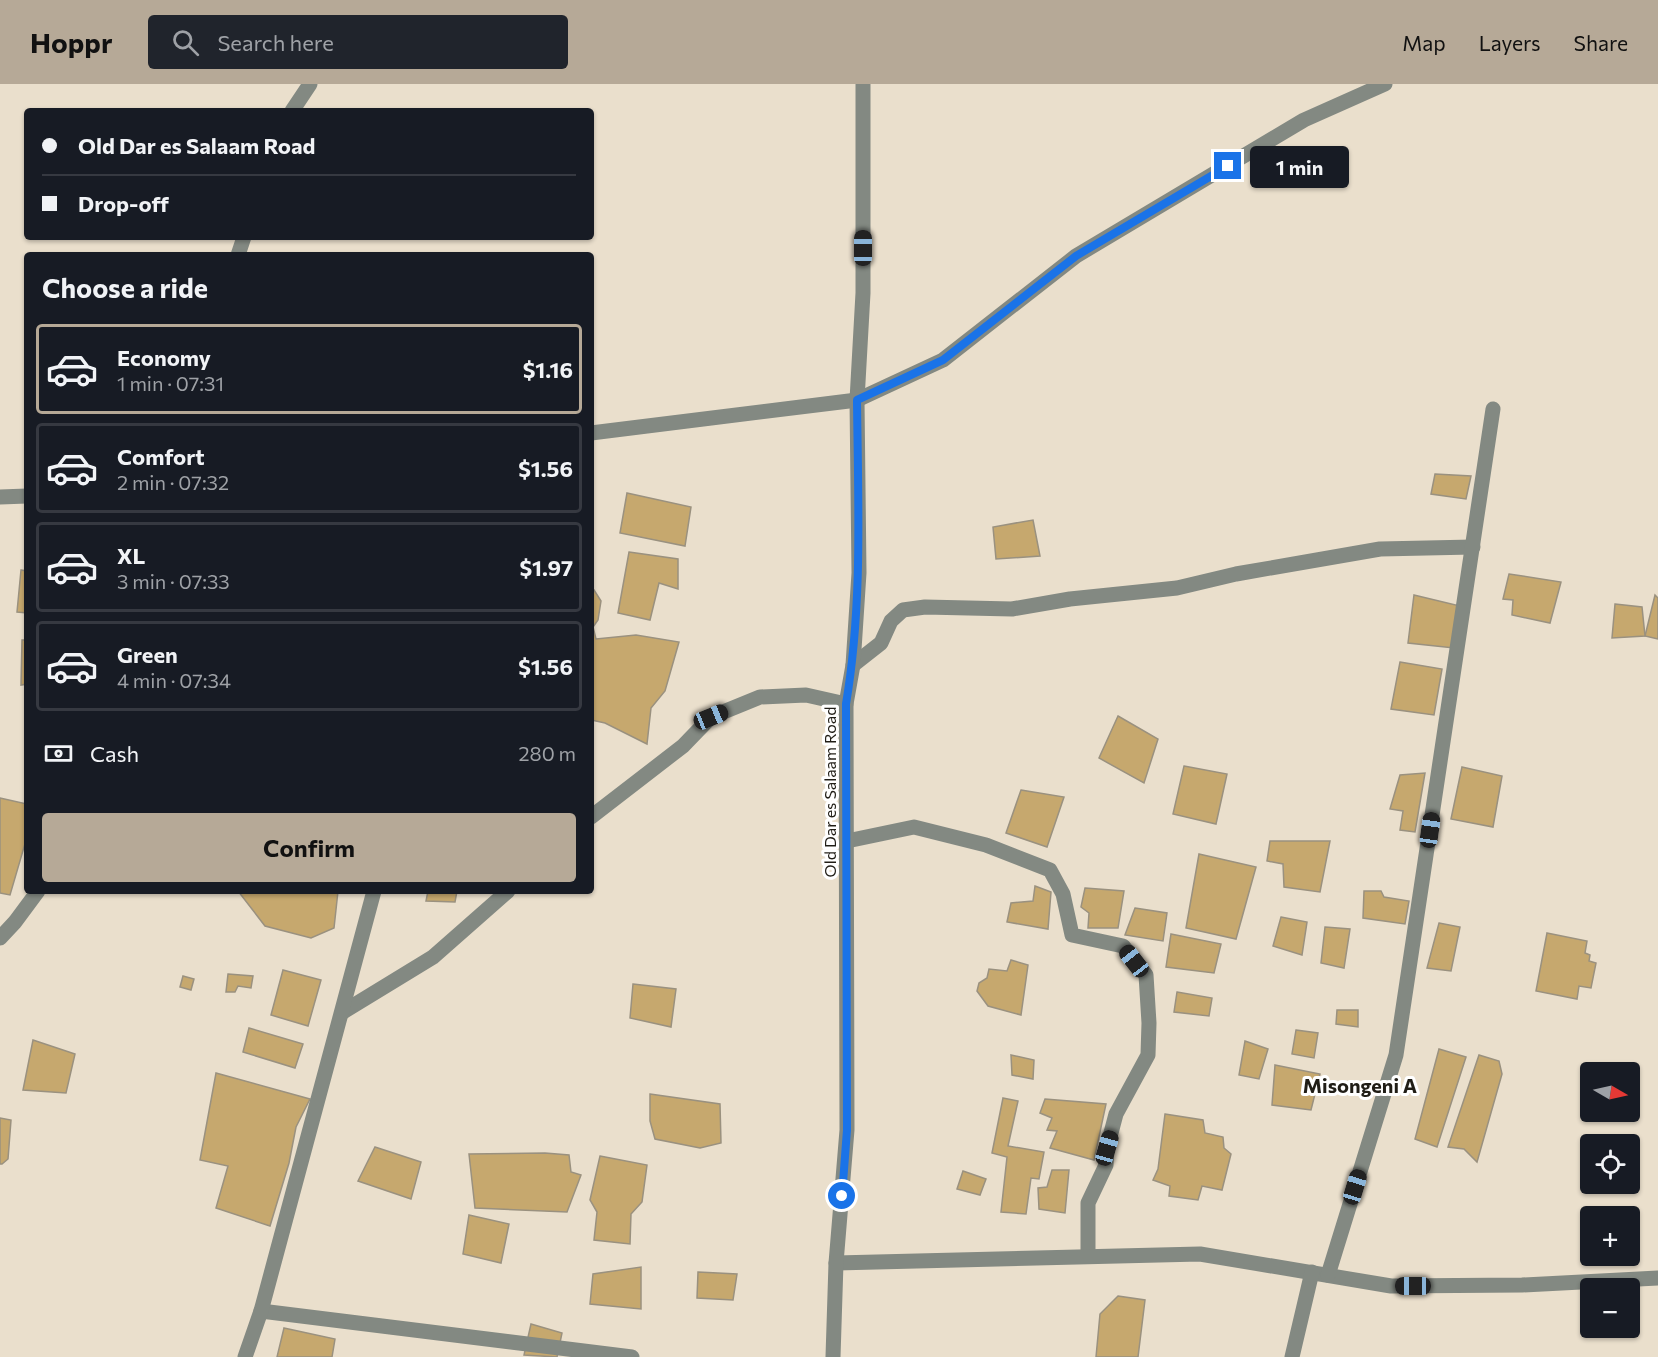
<!DOCTYPE html>
<meta charset="utf-8">
<style>
:root{--surface:#171b24;--page:#20242c;--text:#f1f3f6;--muted:#9ea1a6;--line:#363941;--accent:#b6a997}
body{margin:0;font-family:Commissioner,sans-serif;background:var(--page);color:var(--text);height:100vh;display:flex;flex-direction:column;font-size:22px;white-space:nowrap}
*{box-sizing:border-box;margin:0}
p{font-size:20px;color:var(--muted)}
.icon{flex:none;width:33px;height:33px;fill:none;stroke:currentColor;stroke-width:2;stroke-linecap:round;stroke-linejoin:round}
.map{position:relative;flex:1;overflow:hidden}
.drawer{position:absolute;left:24px;top:168px;width:570px;height:642px;display:flex;flex-direction:column;background:var(--surface);border-radius:6px;box-shadow:0 2px 4px #0004}
.drawer>*{flex:none}
.hud{position:absolute;left:24px;top:24px;width:570px;height:132px;border-radius:6px;box-shadow:0 2px 4px #0004;display:grid;align-content:center;height:132px;padding:0 18px;background:var(--surface)}
.needle{width:39px;rotate:99deg}
.tools{position:absolute;left:1580px;top:978px;display:grid;gap:12px}
.tools a{display:grid;place-items:center;width:60px;height:60px;border-radius:6px;background:var(--surface);box-shadow:0 2px 4px #0004;font-size:30px}
.end{position:absolute;width:27px;height:27px;margin:-14px;border:8px solid #1a73e8;background:#fff;box-shadow:0 0 0 3px #fff}
.from{border-radius:50%}
.bubble{position:absolute;height:42px;border-radius:6px;background:var(--surface);box-shadow:0 2px 4px #0004;font-size:20px;font-weight:700;line-height:42px;text-align:center}
.car{position:absolute;width:18px;height:36px;margin:-18px -9px;border-radius:8px;box-shadow:0 0 4px 2px #0007;background:linear-gradient(#222 24%,#8ab4d8 0 40%,#222 0 76%,#8ab4d8 0 86%,#222 0)}
.hud b{display:flex;align-items:center;gap:21px;height:57px;font-size:22px}
.hud b+b{border-top:2px solid var(--line)}
.hud i{width:15px;height:15px;background:var(--text)}
ul{padding:0;list-style:none}
li{display:flex;align-items:center;gap:18px;height:90px;margin:0 12px 9px;padding:0 6px;border:3px solid var(--line);border-radius:6px}
li div{flex:1}
li b{display:block;font-size:22px}
li em{font-style:normal;font-weight:700}
li.selected{border-color:var(--accent)}
li>.icon{width:54px;height:54px;stroke-width:1.5}
h2{padding:0 18px;font-size:27px;line-height:72px}
.pay{display:flex;align-items:center;gap:15px;height:66px;padding:0 18px;font-size:22px}
.pay p{margin-inline-start:auto}
.button{display:flex;gap:12px;margin-top:auto;padding:12px 18px}
.button a{flex:1;height:69px;border-radius:6px;background:var(--accent);color:#111;font-size:24px;font-weight:700;line-height:69px;text-align:center}
header{display:flex;align-items:center;gap:36px;box-sizing:border-box;height:84px;padding:0 30px;background:var(--accent);color:#111}
header strong{font-size:28px}
nav{display:flex;gap:33px;margin-inline-start:auto;font-size:21px}
.search{width:420px;height:54px;background:var(--page);display:flex;align-items:center;gap:15px;box-sizing:border-box;padding:0 21px;border-radius:6px;color:var(--muted);font-size:22px}
.map>svg:first-child{display:block}
</style>
<header>
<strong>Hoppr</strong>
<div class="search"><svg class="icon" aria-label="search" viewBox="0 0 24 24"><circle cx="10" cy="10" r="6"/><path d="M15 15l6 6"/></svg>Search here</div>
<nav><a>Map</a><a>Layers</a><a>Share</a></nav>
</header>
<div class="map">
<svg width="1658" height="1273" viewBox="0 0 1658 1273">
<rect width="100%" height="100%" fill="#eadfcc"/>
<g fill="#c6a86e" stroke="#9a917f" stroke-width="1.5">
<polygon points="1435,390 1471,392 1466,415 1431,410"/>
<polygon points="627,409 691,423 685,462 620,449"/>
<polygon points="1033,436 1040,472 996,475 993,443"/>
<polygon points="629,468 678,475 678,505 659,499 650,536 618,529"/>
<polygon points="21,486 27,487 27,529 17,528"/>
<polygon points="1509,490 1561,498 1550,539 1512,531 1513,516 1503,515"/>
<polygon points="594,506 601,517 598,536 593,543 596,555 636,551 679,558 665,607 651,624 647,660 605,639 591,636 591,507"/>
<polygon points="1414,511 1460,522 1454,564 1408,559"/>
<polygon points="1655,511 1658,514 1658,555 1645,552"/>
<polygon points="1615,520 1642,523 1645,552 1612,554"/>
<polygon points="22,556 27,556 27,600 21,601"/>
<polygon points="1400,578 1442,585 1434,631 1391,625"/>
<polygon points="1118,632 1158,655 1144,699 1099,674"/>
<polygon points="1184,682 1227,690 1216,740 1173,730"/>
<polygon points="1462,683 1502,692 1493,743 1451,735"/>
<polygon points="1425,689 1415,748 1400,746 1403,727 1390,725 1400,691"/>
<polygon points="1021,706 1064,713 1047,763 1006,749"/>
<polygon points="0,714 27,720 27,753 10,811 0,809"/>
<polygon points="1270,757 1330,757 1320,808 1284,803 1283,780 1267,777"/>
<polygon points="1199,770 1256,783 1236,855 1186,844"/>
<polygon points="1035,802 1051,808 1048,845 1007,838 1011,819 1033,817"/>
<polygon points="1085,804 1124,807 1118,844 1088,844 1089,829 1081,823"/>
<polygon points="238,807 338,807 334,844 311,854 265,842"/>
<polygon points="428,807 457,807 455,818 426,817"/>
<polygon points="1364,807 1381,807 1384,813 1409,817 1405,840 1363,834"/>
<polygon points="1135,824 1167,829 1163,857 1125,851"/>
<polygon points="1281,833 1307,838 1302,871 1273,862"/>
<polygon points="1439,839 1460,843 1451,887 1427,884"/>
<polygon points="1325,843 1350,845 1344,884 1321,879"/>
<polygon points="1547,849 1587,857 1585,869 1590,871 1589,877 1596,879 1591,904 1579,902 1577,915 1536,907"/>
<polygon points="1171,850 1221,860 1214,889 1166,883"/>
<polygon points="1011,876 1028,881 1021,931 988,922 977,907 979,899 987,894 989,885 1007,887"/>
<polygon points="283,886 321,896 308,942 271,931"/>
<polygon points="228,890 253,892 251,904 238,902 235,908 226,908"/>
<polygon points="183,892 194,895 191,906 180,903"/>
<polygon points="633,900 676,905 671,943 630,934"/>
<polygon points="1177,908 1212,914 1209,932 1174,928"/>
<polygon points="1337,926 1358,926 1358,943 1336,940"/>
<polygon points="249,944 303,960 295,984 243,968"/>
<polygon points="1296,946 1318,949 1314,974 1292,970"/>
<polygon points="33,956 75,970 66,1009 23,1006"/>
<polygon points="1245,957 1268,965 1259,995 1239,991"/>
<polygon points="1439,965 1466,973 1437,1063 1415,1055"/>
<polygon points="1011,971 1034,976 1033,995 1012,991"/>
<polygon points="1479,971 1499,977 1502,990 1477,1078 1464,1065 1448,1063"/>
<polygon points="1275,981 1320,990 1311,1026 1272,1021"/>
<polygon points="216,989 310,1015 296,1043 289,1079 270,1142 216,1124 228,1082 200,1076"/>
<polygon points="650,1010 720,1020 721,1059 700,1064 655,1055 650,1037"/>
<polygon points="1003,1014 1018,1017 1008,1062 1044,1068 1039,1095 1031,1094 1026,1130 1001,1128 1007,1073 992,1069"/>
<polygon points="1045,1015 1106,1020 1094,1076 1050,1064 1057,1047 1047,1046 1052,1034 1040,1029"/>
<polygon points="1165,1030 1203,1036 1205,1049 1223,1053 1224,1064 1231,1070 1222,1106 1202,1102 1198,1116 1169,1112 1170,1102 1153,1096 1158,1085"/>
<polygon points="0,1034 11,1036 8,1075 2,1080 0,1080"/>
<polygon points="375,1063 421,1078 411,1115 358,1097"/>
<polygon points="545,1069 569,1071 571,1088 581,1091 567,1128 475,1124 469,1070"/>
<polygon points="600,1072 647,1081 642,1118 631,1130 630,1160 594,1156 597,1128 590,1116"/>
<polygon points="1052,1086 1069,1086 1065,1129 1039,1125 1038,1104 1047,1103"/>
<polygon points="963,1087 986,1095 980,1111 957,1105"/>
<polygon points="469,1131 509,1140 501,1179 463,1170"/>
<polygon points="641,1183 641,1225 590,1220 593,1190"/>
<polygon points="698,1188 737,1190 733,1216 697,1214"/>
<polygon points="1118,1212 1145,1216 1138,1273 1096,1273 1100,1230"/>
<polygon points="531,1240 562,1249 557,1273 524,1271"/>
<polygon points="284,1244 335,1255 332,1273 277,1273"/>
</g>
<g fill="none" stroke-linecap="round" stroke-linejoin="round">
<g stroke="#838982" stroke-width="15">
<polyline points="292,27 310,0"/>
<polyline points="238,171 244,153"/>
<polyline points="591,349 857,316 943,276 1076,172 1304,36 1385,0"/>
<polyline points="0,413 27,412"/>
<polyline points="853,581 881,559 891,537 903,526 925,523 1012,525 1070,515 1177,504 1236,490 1380,465 1473,463"/>
<polyline points="591,733 683,662 711,633 760,613 806,611 846,620"/>
<polyline points="847,757 914,743 986,761 1050,786 1063,810 1072,851 1123,862 1146,891 1149,939 1148,971 1116,1030 1107,1064 1106,1081 1088,1119 1088,1172"/>
<polyline points="0,854 15,838 38,807"/>
<polyline points="343,928 433,873 508,807"/>
<polyline points="836,1179 1200,1170 1391,1202 1522,1201 1658,1194"/>
<polyline points="1328,1191 1396,971 1493,325"/>
<polyline points="261,1227 632,1273"/>
<polyline points="245,1273 261,1227 374,807"/>
<polyline points="833,1273 836,1179 847,1046 846,620 853,581 859,489 857,316 863,209 863,0"/>
<polyline points="1292,1273 1312,1188"/>
</g>
</g>
<g fill="none" stroke-linecap="round" stroke-linejoin="round">
<path stroke="#1a73e8" stroke-width="8" d="M 842,1112 L 847,1046 L 846,620 C 863,520 858,417 857,316 L 943,276 L 1076,172 L 1228,82"/>
</g>
<g text-anchor="middle" dominant-baseline="central" stroke-width="6" stroke-linejoin="round" paint-order="stroke">
<g font-size="16" fill="#201d16" stroke="#fff">
<text transform="translate(829 708) rotate(-90)">Old Dar es Salaam Road</text>
</g>
<g font-size="20" font-weight="bold" fill="#201d16" stroke="#fff">
<text x="1360" y="1001">Misongeni A</text>
</g>
</g>
</svg>
<div class="tools">
<a><svg class="needle" viewBox="-14 -14 28 28"><path d="M0-13l5 13h-10z" fill="#e53935"/><path d="M0 13l5-13h-10z" fill="#9ea1a6"/></svg></a>
<a><svg class="icon" aria-label="locate" viewBox="0 0 24 24"><circle cx="12" cy="12" r="6"/><path d="M12 2v4M12 18v4M2 12h4M18 12h4"/></svg></a>
<a>+</a>
<a>−</a>
</div>
<i class="end from" style="left:842px;top:1112px"></i>
<i class="end" style="left:1228px;top:82px"></i>
<div class="bubble" style="left:1250px;top:62px;width:99px">1 min</div>
<i class="car" style="left:863px;top:164px;rotate:0deg"></i>
<i class="car" style="left:711px;top:633px;rotate:68deg"></i>
<i class="car" style="left:1430px;top:746px;rotate:8deg"></i>
<i class="car" style="left:1134px;top:877px;rotate:322deg"></i>
<i class="car" style="left:1107px;top:1064px;rotate:16deg"></i>
<i class="car" style="left:1355px;top:1103px;rotate:17deg"></i>
<i class="car" style="left:1413px;top:1202px;rotate:270deg"></i>
<div class="hud">
<b><i class="from"></i>Old Dar es Salaam Road</b>
<b><i></i>Drop-off</b>
</div>
<section class="drawer">
<h2>Choose a ride</h2>
<ul>
<li class="selected"><svg class="icon" aria-label="car" viewBox="0 0 24 24"><path d="M5 17H2v-5l4-1 3-4h7l3 4 3 1v5h-3M9 17h6M6 11h13"/><circle cx="7" cy="17" r="2"/><circle cx="17" cy="17" r="2"/></svg><div><b>Economy</b><p>1 min · 07:31</p></div><em>$1.16</em></li>
<li><svg class="icon" aria-label="car" viewBox="0 0 24 24"><path d="M5 17H2v-5l4-1 3-4h7l3 4 3 1v5h-3M9 17h6M6 11h13"/><circle cx="7" cy="17" r="2"/><circle cx="17" cy="17" r="2"/></svg><div><b>Comfort</b><p>2 min · 07:32</p></div><em>$1.56</em></li>
<li><svg class="icon" aria-label="car" viewBox="0 0 24 24"><path d="M5 17H2v-5l4-1 3-4h7l3 4 3 1v5h-3M9 17h6M6 11h13"/><circle cx="7" cy="17" r="2"/><circle cx="17" cy="17" r="2"/></svg><div><b>XL</b><p>3 min · 07:33</p></div><em>$1.97</em></li>
<li><svg class="icon" aria-label="car" viewBox="0 0 24 24"><path d="M5 17H2v-5l4-1 3-4h7l3 4 3 1v5h-3M9 17h6M6 11h13"/><circle cx="7" cy="17" r="2"/><circle cx="17" cy="17" r="2"/></svg><div><b>Green</b><p>4 min · 07:34</p></div><em>$1.56</em></li>
</ul>
<div class="pay"><svg class="icon" aria-label="cash" viewBox="0 0 24 24"><path d="M3 7h18v10H3z"/><circle cx="12" cy="12" r="2"/></svg>Cash<p>280 m</p></div>
<div class="button"><a>Confirm</a></div>
</section>
</div>
